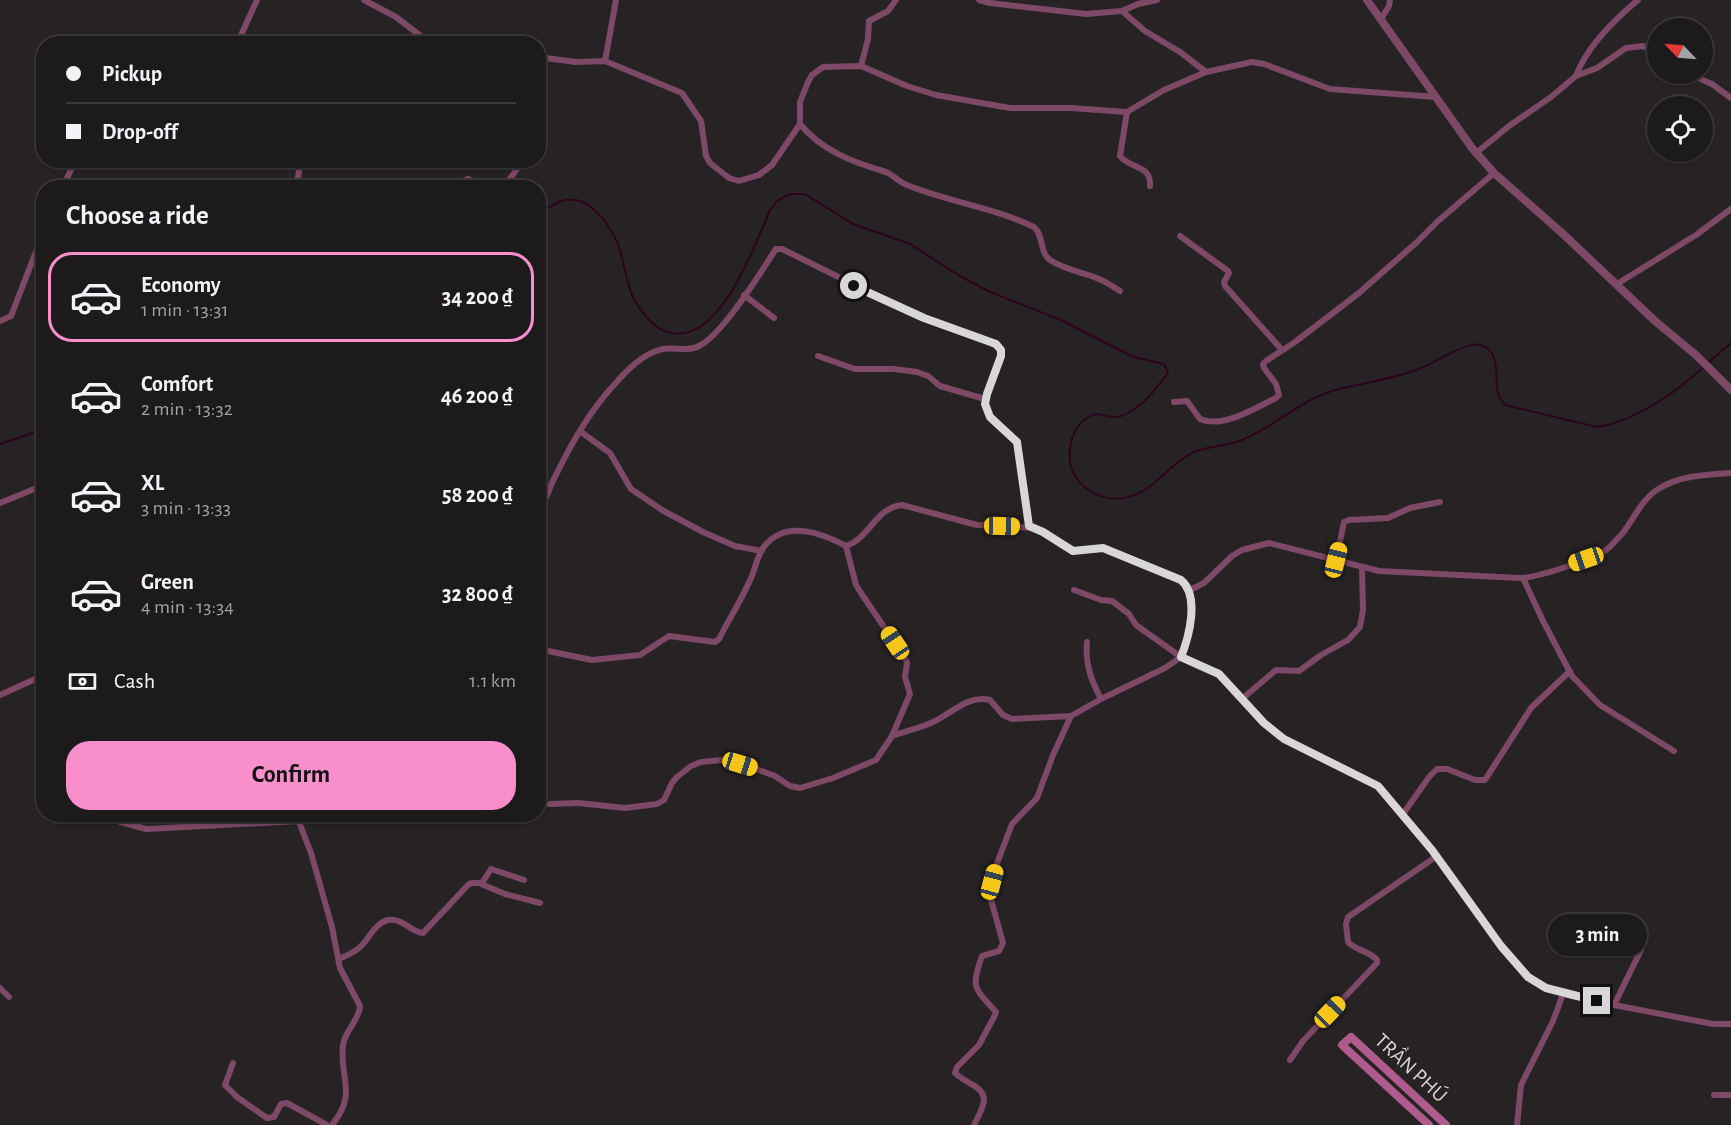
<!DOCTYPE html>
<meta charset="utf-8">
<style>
:root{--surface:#1d1a1c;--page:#252325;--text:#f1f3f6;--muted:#a0a1a3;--line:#3b383b;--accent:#f98fca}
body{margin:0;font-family:"Alegreya Sans",sans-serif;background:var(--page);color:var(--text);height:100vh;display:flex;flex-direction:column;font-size:22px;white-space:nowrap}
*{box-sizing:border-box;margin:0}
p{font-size:20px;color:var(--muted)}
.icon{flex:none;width:33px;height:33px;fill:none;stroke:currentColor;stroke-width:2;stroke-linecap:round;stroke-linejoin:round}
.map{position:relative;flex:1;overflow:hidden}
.drawer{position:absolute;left:36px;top:180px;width:510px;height:642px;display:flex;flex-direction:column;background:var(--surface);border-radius:24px;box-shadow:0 2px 4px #0004,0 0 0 2px var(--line)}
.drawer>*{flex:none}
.guide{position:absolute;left:36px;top:36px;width:510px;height:132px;border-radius:24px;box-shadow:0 2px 4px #0004,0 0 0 2px var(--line);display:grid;align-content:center;height:132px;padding:0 30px;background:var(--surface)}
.needle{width:39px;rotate:295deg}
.fabs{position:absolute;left:1647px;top:18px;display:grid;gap:12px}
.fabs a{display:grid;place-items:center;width:66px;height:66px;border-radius:50%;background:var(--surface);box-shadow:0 2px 4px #0004,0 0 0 2px var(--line);font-size:30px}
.end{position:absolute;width:27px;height:27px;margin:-14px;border:8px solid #d9d6d7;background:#111;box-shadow:0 0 0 3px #111}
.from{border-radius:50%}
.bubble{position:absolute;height:42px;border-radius:21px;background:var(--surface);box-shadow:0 2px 4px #0004,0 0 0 2px var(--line);font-size:20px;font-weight:700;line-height:42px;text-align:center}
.car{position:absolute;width:18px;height:36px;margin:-18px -9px;border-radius:8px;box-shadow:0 0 4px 2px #0007;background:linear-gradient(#f5c518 24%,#345 0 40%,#f5c518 0 76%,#345 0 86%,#f5c518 0)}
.guide b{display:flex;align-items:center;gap:21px;height:57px;font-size:22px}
.guide b+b{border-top:2px solid var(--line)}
.guide i{width:15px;height:15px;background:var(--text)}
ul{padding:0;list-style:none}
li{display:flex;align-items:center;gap:18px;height:90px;margin:0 12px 9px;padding:0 18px;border:3px solid transparent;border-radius:24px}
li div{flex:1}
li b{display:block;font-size:22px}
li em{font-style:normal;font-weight:700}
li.current{border-color:var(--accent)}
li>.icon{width:54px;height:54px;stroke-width:1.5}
h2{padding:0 30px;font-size:27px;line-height:72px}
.pay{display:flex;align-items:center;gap:15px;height:66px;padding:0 30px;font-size:22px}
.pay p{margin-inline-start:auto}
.button{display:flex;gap:12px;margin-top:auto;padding:12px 30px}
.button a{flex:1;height:69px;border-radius:24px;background:var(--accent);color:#111;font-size:24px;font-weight:700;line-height:69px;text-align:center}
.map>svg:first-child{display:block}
</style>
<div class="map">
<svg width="1731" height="1125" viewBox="0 0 1731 1125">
<rect width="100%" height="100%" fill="#272325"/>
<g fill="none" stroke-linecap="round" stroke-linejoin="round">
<g stroke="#2b041c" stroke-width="2">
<path d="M 168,188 C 187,172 195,184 215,188"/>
<path d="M 538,215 C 545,210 554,203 562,201 C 588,192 609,224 618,244 C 625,263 625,283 635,301 C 642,313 654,328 667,332 C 719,348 755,245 770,210 L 777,201 L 790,194 L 805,194 L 853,224 L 910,244 L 958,275 L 990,292 L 1061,320 L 1133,357 L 1164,364 L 1168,373 C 1156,389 1141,409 1121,416 C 1103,422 1097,402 1077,428 C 1070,438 1068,455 1071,467 C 1078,489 1103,502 1125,498 C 1156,491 1166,466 1192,453 C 1209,445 1228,447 1244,439 C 1275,426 1300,401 1332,391 C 1360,383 1391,380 1419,369 C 1435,363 1466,341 1481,345 C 1502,352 1494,378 1498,393 C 1499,397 1502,401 1505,405 L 1597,427 C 1628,423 1668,398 1692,377 C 1705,366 1717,354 1731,343"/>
<polyline points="0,444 44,429"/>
</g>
<g stroke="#7d4966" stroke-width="6">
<polyline points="364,0 396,17 431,44"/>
<polyline points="979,0 990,3 1086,14 1122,11 1138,4 1157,0"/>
<polyline points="1122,11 1145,31 1180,52 1206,72"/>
<polyline points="1381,19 1389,6 1390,0"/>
<polyline points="237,44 257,0"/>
<polyline points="538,57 576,62 605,61 682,93 701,121 706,156 710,163 729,178 739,181 759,175 772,165 800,124 800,102 808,82 812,75 823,67 861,66 907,86 936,95 1010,108 1071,108 1127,112 1164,90 1206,72 1252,62 1264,64 1330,89 1436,97"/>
<polyline points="605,61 616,0"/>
<polyline points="861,66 868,39 869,21 888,11 896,0"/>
<polyline points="1689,74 1712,84 1731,98"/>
<path d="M 1576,76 C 1587,46 1614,20 1638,0"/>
<path d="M 1127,112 L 1120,156 C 1130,169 1152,165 1150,186"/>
<polyline points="538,124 542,130 538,137"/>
<path d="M 800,124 C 821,150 852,162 883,171 C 892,173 898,182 907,185 C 948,202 993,207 1034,227 C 1044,235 1039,252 1050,260 C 1065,270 1083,272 1099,279 C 1107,282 1113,287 1120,291"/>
<polyline points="1476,153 1509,126 1551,97 1576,76 1597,68 1626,48 1643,46 1658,53"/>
<polyline points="62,188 76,160"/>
<polyline points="296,188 301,160"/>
<polyline points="451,188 468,179 486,188"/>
<polyline points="503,188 524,160"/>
<polyline points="1180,236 1228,271 1229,273 1224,282 1225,286 1282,350"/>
<polyline points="1617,284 1696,235 1731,209"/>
<polyline points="744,295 774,318"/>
<polyline points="0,321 11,316 44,231"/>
<polyline points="818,356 855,369 894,369 917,372 928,376 940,386 985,399"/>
<path d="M 1174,402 L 1187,401 L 1200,419 C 1223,429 1255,408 1276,398 L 1279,395 L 1276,384 L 1264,368 L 1263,364 L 1266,361 L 1295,342 L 1359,293 L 1417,242 L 1438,221 L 1494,173"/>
<polyline points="581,432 610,453 631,489 662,510 703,532 735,546 762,551"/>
<polyline points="0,503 44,485"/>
<path d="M 538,512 C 547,500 549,487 556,475 C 570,446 591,410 613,386 C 626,371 643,353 663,349 C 676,347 688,352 699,346 C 723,334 761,272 776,249 L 782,249 L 905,310 L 941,325 L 980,337 L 1000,348 L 1001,356 L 987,394 L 985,404 L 990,417 L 1017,442 L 1029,526"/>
<polyline points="1336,560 1344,522 1349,520 1388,518 1410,508 1440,502"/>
<polyline points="1523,578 1543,621 1572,676 1600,705 1674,751"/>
<path d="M 1190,590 L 1204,583 L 1232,556 L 1242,550 L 1269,543 L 1379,571 L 1519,578 C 1537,578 1591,560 1606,550 C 1612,546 1617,539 1622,534 C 1634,519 1642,498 1660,488 C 1681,475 1707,475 1731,473"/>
<path d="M 1087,642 C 1085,664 1091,680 1101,699"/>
<path d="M 538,649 L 592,660 L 640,655 L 669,636 L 715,642 L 719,639 C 729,619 742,599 751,578 C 755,569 757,557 763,548 C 784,519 820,532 846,546 C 870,538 875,508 902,505 L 977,525 L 1035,528 L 1073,551 L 1103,548 L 1181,581 L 1187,585 L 1190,590 L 1191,627 L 1181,657 L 1219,674 L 1265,723 L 1284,739 L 1378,786 L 1450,873 L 1501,946 L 1534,982 L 1563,994 L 1614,1005 L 1713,1024 L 1731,1024"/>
<polyline points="0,695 44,675"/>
<polyline points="1243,698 1276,670 1299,671 1321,655 1348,640 1360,627 1363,610 1362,567"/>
<path d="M 892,736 C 906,731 920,728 933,722 C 951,714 969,694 990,700 L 1003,715 L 1012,719 L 1071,716 L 1101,699 L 1165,668 L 1181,657 L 1136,625 L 1129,614 L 1112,601 L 1101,600 L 1074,590"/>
<polyline points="549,804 578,803 625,808 657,804 664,800 672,783 677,777 691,766 701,762 722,760 740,763 775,776 790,786 800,788 833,778 876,760 892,736 910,694 905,677 907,663 905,658 861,593 856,585 846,546"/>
<polyline points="39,805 44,804"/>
<polyline points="93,814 146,829 300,821 311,814"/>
<path d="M 296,814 L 311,853 L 332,927 L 340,968 L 360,1006 C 359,1021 345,1030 343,1045 C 339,1078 358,1093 332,1125"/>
<polyline points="1403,814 1429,777 1437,769 1447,769 1475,780 1485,780 1531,708 1570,671"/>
<polyline points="481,884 505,894 540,903"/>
<path d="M 339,959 C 346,956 353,953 359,948 C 370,939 376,918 394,920 C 405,921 413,933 423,933 L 468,885 L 471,883 L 482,883 L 491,869 L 524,880"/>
<polyline points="0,988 9,997"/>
<polyline points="1614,1005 1641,950"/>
<path d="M 1290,1060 L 1303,1041 L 1377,963 L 1377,960 C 1370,951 1356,951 1348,942 L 1346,924 L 1348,917 L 1437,856"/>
<polyline points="233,1063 225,1085 237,1097 267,1118 274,1117 281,1104 287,1103 327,1125"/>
<polyline points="1714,1095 1731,1095"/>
<path d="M 974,1125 C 982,1108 993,1095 971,1084 C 965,1080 960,1078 955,1073 L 957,1067 L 979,1045 L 995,1015 L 996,1012 C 975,988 970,989 982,956 L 999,951 L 1003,943 L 990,896 L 996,866 L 1012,824 L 1037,798 L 1053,755 L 1071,716"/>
<polyline points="1517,1125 1521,1085 1553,1021 1563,994"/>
</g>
<polyline stroke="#7d4966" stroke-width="8" points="1367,0 1472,148 1494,173 1562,233 1655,321 1696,355 1731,390"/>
<polyline stroke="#af5b8b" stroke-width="8" points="1429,1125 1342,1045 1351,1037 1446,1125"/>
</g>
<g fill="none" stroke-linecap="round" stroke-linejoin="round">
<path stroke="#d9d6d7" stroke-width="8" d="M 854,286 L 924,318 L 996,344 L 1001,350 L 1001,356 L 987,394 L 985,404 L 990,417 L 1017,442 L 1029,526 L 1043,532 L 1073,551 L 1103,548 L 1181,580 C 1200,596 1189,637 1181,657 L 1219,674 L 1264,723 L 1284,739 L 1378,786 L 1432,850 L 1501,946 L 1528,977 L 1546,988 L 1597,1001"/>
</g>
<g text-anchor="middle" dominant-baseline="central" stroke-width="4.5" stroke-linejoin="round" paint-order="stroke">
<g font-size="21" fill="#d9d6d7" stroke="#272325">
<text transform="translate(1411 1068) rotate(43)">TRẦN PHÚ</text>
</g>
</g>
</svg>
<div class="fabs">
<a><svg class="needle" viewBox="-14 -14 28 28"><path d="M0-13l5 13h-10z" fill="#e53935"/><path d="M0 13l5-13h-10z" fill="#a0a1a3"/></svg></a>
<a><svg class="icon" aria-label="locate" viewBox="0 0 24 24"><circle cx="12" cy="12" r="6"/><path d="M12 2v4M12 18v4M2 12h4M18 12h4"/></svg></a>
</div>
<i class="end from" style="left:854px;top:286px"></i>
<i class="end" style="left:1597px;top:1001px"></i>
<div class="bubble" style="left:1548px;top:914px;width:99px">3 min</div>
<i class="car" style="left:1002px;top:526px;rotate:91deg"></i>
<i class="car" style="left:1586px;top:559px;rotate:251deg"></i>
<i class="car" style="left:1336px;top:560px;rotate:14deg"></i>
<i class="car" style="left:895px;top:643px;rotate:326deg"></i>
<i class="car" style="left:740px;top:764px;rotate:107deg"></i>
<i class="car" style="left:992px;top:882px;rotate:15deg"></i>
<i class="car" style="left:1330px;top:1012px;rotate:44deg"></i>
<div class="guide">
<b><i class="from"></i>Pickup</b>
<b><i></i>Drop-off</b>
</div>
<section class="drawer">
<h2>Choose a ride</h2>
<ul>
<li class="current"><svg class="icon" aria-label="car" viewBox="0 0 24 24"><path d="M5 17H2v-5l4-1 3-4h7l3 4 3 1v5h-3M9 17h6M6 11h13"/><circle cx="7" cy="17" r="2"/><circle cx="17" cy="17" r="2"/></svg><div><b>Economy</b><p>1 min · 13:31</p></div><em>34 200 ₫</em></li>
<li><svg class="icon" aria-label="car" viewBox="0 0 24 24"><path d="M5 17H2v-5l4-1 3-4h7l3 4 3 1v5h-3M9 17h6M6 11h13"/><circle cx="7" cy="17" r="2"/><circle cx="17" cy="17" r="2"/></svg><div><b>Comfort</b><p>2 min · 13:32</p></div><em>46 200 ₫</em></li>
<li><svg class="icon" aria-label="car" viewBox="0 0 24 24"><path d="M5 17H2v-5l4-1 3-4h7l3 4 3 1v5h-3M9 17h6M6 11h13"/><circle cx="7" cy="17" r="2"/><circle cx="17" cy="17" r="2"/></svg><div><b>XL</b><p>3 min · 13:33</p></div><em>58 200 ₫</em></li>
<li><svg class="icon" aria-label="car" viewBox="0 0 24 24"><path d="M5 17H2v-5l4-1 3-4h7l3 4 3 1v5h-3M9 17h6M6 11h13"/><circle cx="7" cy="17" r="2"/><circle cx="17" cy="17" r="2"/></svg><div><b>Green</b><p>4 min · 13:34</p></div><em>32 800 ₫</em></li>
</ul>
<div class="pay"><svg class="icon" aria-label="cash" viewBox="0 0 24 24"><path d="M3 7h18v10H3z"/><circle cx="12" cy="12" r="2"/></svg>Cash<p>1.1 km</p></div>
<div class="button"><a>Confirm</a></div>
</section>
</div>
